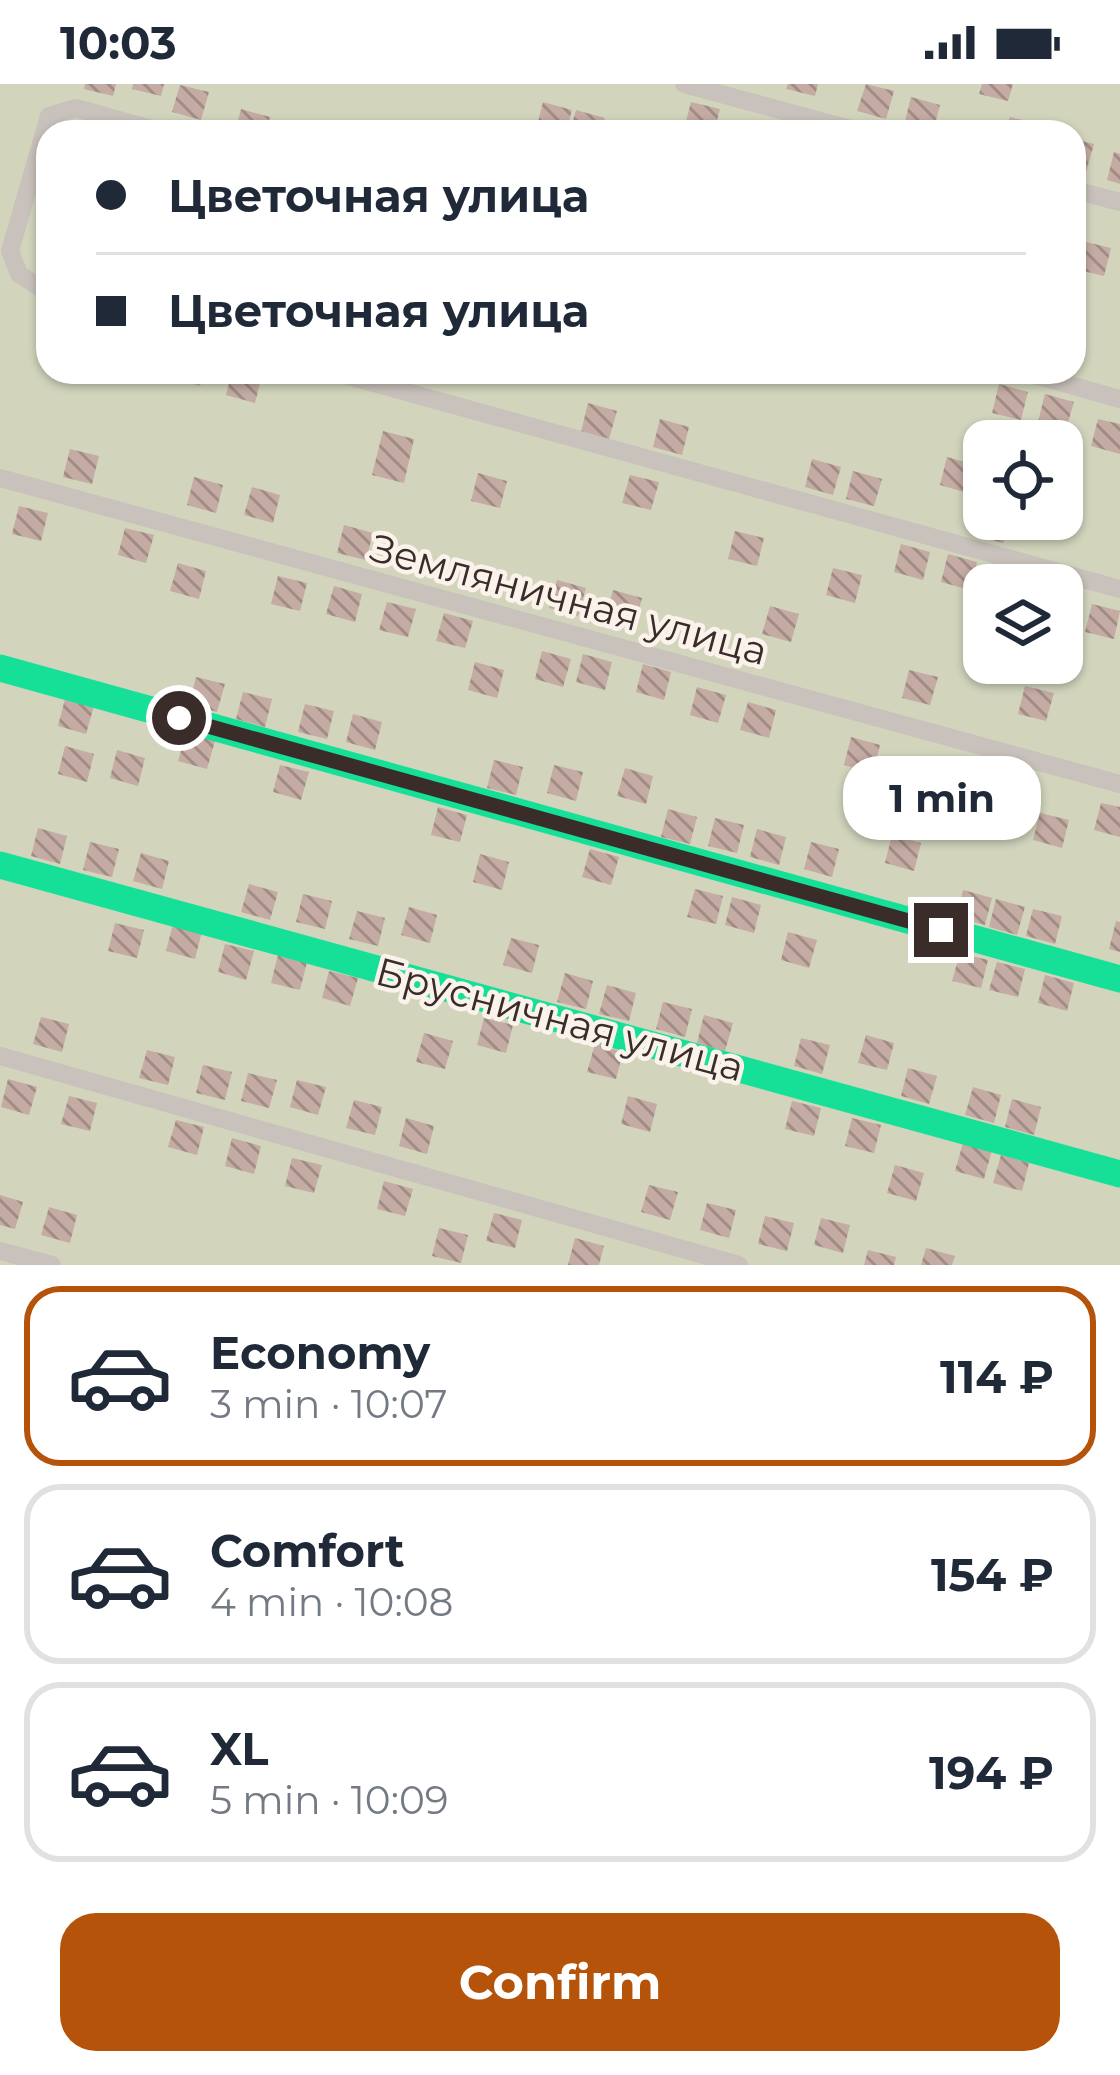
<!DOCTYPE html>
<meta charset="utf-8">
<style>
:root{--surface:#fff;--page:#f6f6f7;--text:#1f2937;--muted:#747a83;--line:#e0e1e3;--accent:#b45309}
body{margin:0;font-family:Montserrat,sans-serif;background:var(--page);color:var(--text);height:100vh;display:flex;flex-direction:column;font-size:45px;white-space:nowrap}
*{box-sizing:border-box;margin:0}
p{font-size:39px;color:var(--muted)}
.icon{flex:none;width:66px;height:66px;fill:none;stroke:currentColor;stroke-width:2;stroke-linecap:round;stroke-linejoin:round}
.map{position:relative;height:1181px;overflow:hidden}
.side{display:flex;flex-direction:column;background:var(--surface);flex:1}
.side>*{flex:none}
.banner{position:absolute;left:36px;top:36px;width:1050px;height:264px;border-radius:36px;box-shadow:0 3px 9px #0004;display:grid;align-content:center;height:264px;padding:0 60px;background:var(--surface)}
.controls{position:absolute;left:963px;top:336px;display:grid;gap:24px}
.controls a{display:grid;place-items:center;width:120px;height:120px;border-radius:24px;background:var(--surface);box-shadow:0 3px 9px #0004;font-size:60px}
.end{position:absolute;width:54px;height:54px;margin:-27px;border:15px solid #3a2d29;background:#fff;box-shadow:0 0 0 6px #fff}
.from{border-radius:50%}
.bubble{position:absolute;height:84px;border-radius:36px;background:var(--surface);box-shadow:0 3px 9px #0004;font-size:39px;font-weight:700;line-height:84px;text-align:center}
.banner b{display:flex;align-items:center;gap:42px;height:114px;font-size:45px}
.banner b+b{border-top:3px solid var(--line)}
.banner i{width:30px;height:30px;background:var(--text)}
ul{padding:21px 0 0;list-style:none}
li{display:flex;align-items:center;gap:36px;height:180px;margin:0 24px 18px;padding:0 36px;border:6px solid var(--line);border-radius:36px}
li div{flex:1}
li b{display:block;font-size:45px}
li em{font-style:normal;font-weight:700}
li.current{border-color:var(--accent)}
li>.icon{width:108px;height:108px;stroke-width:1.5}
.primary-button{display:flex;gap:24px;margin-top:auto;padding:24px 60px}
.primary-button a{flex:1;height:138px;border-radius:36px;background:var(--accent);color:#fff;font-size:48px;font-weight:700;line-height:138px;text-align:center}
.status{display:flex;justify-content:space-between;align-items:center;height:84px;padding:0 60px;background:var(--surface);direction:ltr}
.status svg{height:33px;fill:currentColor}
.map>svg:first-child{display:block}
</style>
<div class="status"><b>10:03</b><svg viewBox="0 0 49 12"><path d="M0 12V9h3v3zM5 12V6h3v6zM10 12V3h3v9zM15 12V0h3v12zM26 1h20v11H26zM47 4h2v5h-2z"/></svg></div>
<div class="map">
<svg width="1120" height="1181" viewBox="0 0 1120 1181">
<defs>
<pattern id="building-back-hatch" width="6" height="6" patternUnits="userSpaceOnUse" patternTransform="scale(3)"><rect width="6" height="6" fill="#c4aba3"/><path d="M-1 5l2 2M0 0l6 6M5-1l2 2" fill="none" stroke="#a08c85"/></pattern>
</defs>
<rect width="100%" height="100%" fill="#efe9e3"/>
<path fill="#d2d5bc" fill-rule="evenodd" d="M 0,0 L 1120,0 L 1120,1181 L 0,1181 ZM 48,48 L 1074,48 L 1074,288 L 48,288 ZM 984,357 L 1062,357 L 1062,435 L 984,435 ZM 984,501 L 1062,501 L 1062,579 L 984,579 Z"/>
<g fill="url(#building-back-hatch)">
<polygon points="85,0 116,0 113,12 84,5"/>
<polygon points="133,0 164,0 161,12 132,5"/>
<polygon points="788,0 818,0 815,12 786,5"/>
<polygon points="866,0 894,7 886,35 857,27"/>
<polygon points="982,0 1013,0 1008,17 979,10"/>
<polygon points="180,1 209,8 201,36 172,28"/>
<polygon points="911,13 940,21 933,48 904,41"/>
<polygon points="543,18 572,26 566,48 536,46"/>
<polygon points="691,18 720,25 714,48 684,45"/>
<polygon points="241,25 270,33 266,48 235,48"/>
<polygon points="576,26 605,34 601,48 570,48"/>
<polygon points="1010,33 1039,40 1037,48 1006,48"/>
<polygon points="1074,55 1094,60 1086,88 1074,84"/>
<polygon points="1114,68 1120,70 1120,100 1107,96"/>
<polygon points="1082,157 1111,164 1104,192 1075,185"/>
<polygon points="173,288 204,288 200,302 171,294"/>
<polygon points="232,288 262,291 255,319 226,311"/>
<polygon points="999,300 1028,308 1021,336 992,329"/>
<polygon points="1045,310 1074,318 1066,345 1038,338"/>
<polygon points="588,319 617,327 609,355 581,348"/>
<polygon points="660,335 689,343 682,371 653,363"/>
<polygon points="1098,335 1120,340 1120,370 1091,362"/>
<polygon points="383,347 414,355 404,399 372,391"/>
<polygon points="70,365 99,372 92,400 63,393"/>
<polygon points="947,373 976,381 968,409 940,401"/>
<polygon points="812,375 841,383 833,411 805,403"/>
<polygon points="853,387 882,395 874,422 846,415"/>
<polygon points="478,389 507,397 500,424 471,417"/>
<polygon points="630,391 659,398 651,426 622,419"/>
<polygon points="194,393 223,401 216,429 187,421"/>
<polygon points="252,403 280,411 273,439 244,431"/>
<polygon points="982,421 984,435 1009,435 1003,459 974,451"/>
<polygon points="19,422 48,429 41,457 12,450"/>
<polygon points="344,441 373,449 366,476 337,469"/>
<polygon points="125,444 154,451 146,479 118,471"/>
<polygon points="735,447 764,454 757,482 728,475"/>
<polygon points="901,460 930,468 923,496 894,488"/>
<polygon points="948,470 977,478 970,506 941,498"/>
<polygon points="178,479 206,487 199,515 170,507"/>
<polygon points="833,484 862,491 855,519 826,511"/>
<polygon points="278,492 307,499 300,527 271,520"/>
<polygon points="557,496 586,504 578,532 549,524"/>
<polygon points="334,502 362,510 355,538 326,530"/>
<polygon points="613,506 642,514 635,542 606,534"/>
<polygon points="387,518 416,525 408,553 379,546"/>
<polygon points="1092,520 1120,527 1114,555 1085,548"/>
<polygon points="770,522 799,530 791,558 762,550"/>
<polygon points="1062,526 1078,530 1071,558 1062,555"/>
<polygon points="444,529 473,537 465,564 436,557"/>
<polygon points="542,567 571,575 563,603 535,595"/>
<polygon points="583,570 612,578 605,606 576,598"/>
<polygon points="475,578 504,586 497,614 468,606"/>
<polygon points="643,580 671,588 664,616 636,608"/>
<polygon points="909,586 938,593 930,621 902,614"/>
<polygon points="196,593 225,600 217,628 189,620"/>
<polygon points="1025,602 1054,609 1046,637 1018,630"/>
<polygon points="697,603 726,611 718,639 690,631"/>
<polygon points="243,608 272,615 265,643 236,635"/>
<polygon points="65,615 94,622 86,650 58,642"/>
<polygon points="748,618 776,626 769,654 740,646"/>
<polygon points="305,620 334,627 327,655 298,648"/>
<polygon points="353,630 382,638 375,666 346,658"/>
<polygon points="186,649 215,657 207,685 178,677"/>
<polygon points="851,653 880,661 873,689 844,681"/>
<polygon points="65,662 94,670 87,698 58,690"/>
<polygon points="117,666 145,674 138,702 110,694"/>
<polygon points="494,676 523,683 516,711 487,704"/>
<polygon points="280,681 309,688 301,716 273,708"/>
<polygon points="554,681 583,688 576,717 547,709"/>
<polygon points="625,684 653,692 646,720 617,712"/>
<polygon points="1101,719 1120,723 1120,753 1094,746"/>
<polygon points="438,723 467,731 460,758 431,751"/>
<polygon points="668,725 697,733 690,760 661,753"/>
<polygon points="1040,729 1069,736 1062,764 1033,756"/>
<polygon points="715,734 744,741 737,769 708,762"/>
<polygon points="38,744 67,752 60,780 31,772"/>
<polygon points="757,745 786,753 779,781 750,773"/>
<polygon points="892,751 921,759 914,787 885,779"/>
<polygon points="90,758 119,765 112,793 83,786"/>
<polygon points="811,758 839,765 832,793 804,785"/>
<polygon points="590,765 619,773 611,801 582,793"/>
<polygon points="141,769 169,777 162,805 133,797"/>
<polygon points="480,770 509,778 502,806 473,798"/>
<polygon points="249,800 278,808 270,836 241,828"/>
<polygon points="695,805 723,812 716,840 687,833"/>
<polygon points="963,806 992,814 985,841 956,834"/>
<polygon points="303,810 332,817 325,845 296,838"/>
<polygon points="732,813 761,821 754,849 725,841"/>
<polygon points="996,815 1025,823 1017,851 989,843"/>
<polygon points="409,823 437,831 430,859 401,851"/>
<polygon points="1033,825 1062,832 1055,860 1026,852"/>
<polygon points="357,827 385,834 378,862 349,855"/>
<polygon points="1116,837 1120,838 1120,868 1109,865"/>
<polygon points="115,839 144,846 137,874 108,867"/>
<polygon points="173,840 202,847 195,875 166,867"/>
<polygon points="788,848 817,856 809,884 781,876"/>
<polygon points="511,854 539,861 532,889 503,881"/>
<polygon points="225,860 254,867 246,896 218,888"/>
<polygon points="960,869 988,876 981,904 952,897"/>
<polygon points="278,871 307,878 300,906 271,899"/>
<polygon points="997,878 1025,885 1018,913 989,906"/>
<polygon points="329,887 358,894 350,922 322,914"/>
<polygon points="565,889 593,897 586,925 557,918"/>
<polygon points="1045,891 1074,899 1067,927 1038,919"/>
<polygon points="607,901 636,909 629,937 599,930"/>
<polygon points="663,918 692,925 685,953 656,945"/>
<polygon points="704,931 733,939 725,967 697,959"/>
<polygon points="41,933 69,940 62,968 33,960"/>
<polygon points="484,934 513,941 506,969 477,961"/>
<polygon points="424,949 453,957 445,985 416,978"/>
<polygon points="866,951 894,959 887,986 858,979"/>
<polygon points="801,954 830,961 822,990 794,982"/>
<polygon points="595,960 623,968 616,995 587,988"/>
<polygon points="147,966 175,973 168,1001 139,994"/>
<polygon points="203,981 232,988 225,1016 196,1009"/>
<polygon points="908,984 937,992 929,1020 901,1012"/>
<polygon points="248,989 277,996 269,1024 241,1017"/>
<polygon points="8,995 37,1003 29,1031 1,1023"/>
<polygon points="297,996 326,1003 318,1031 290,1023"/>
<polygon points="973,1003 1001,1011 994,1039 965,1031"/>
<polygon points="69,1012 97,1019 90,1047 61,1040"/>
<polygon points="628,1012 657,1020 650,1048 621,1040"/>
<polygon points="1012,1015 1041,1023 1034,1051 1005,1043"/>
<polygon points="354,1016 382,1023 375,1051 346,1044"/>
<polygon points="792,1017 821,1024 814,1052 785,1045"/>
<polygon points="406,1034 434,1042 427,1070 399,1062"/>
<polygon points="852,1034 881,1041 874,1069 845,1062"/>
<polygon points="176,1036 204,1043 197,1071 168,1063"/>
<polygon points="232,1054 261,1062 254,1090 225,1082"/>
<polygon points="963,1059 992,1066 984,1095 955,1087"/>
<polygon points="1001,1071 1029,1079 1022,1107 993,1099"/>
<polygon points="292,1074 322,1081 314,1109 285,1102"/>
<polygon points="895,1081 924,1089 916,1117 887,1109"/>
<polygon points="384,1097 413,1105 405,1132 377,1125"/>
<polygon points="649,1101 678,1108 670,1136 641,1128"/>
<polygon points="0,1111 23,1118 15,1145 0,1141"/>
<polygon points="707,1119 736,1126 729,1154 700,1146"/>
<polygon points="49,1123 77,1131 70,1159 41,1151"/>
<polygon points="494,1129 522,1136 515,1164 486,1157"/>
<polygon points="765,1132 794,1139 787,1167 758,1160"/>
<polygon points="821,1134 850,1141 843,1169 814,1161"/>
<polygon points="439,1144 468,1151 461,1179 432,1172"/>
<polygon points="575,1154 604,1162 599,1181 568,1181"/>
<polygon points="926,1164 955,1172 952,1181 921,1181"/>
<polygon points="868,1166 896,1173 894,1181 864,1181"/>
</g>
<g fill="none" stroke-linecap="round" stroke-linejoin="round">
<g stroke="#c9c1bb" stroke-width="18">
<polyline points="684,0 861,48"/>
<polyline points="1074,106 1120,118"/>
<polyline points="48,209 19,190 10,167 49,32 76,24 162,48"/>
<polyline points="334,288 1120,505"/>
<polyline points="1024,288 1120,315"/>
<polyline points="0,394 1120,700"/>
<polyline points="0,972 739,1181"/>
<polyline points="0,1167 52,1181"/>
</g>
<g stroke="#16e098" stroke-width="27">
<polyline points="0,584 1120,895"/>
<polyline points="0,781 1120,1090"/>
</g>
</g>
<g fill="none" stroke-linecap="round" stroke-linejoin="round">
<polyline stroke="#3a2d29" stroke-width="15" points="179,634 941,846"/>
</g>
<g text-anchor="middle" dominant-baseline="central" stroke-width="9" stroke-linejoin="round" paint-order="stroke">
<g font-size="39" fill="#3a2d29" stroke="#fbf3eb">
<text transform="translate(569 515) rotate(15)">Земляничная улица</text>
<text transform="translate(560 935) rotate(15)">Брусничная улица</text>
</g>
</g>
</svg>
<div class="controls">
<a><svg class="icon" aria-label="locate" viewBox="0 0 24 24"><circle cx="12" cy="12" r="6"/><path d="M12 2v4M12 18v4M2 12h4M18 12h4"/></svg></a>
<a><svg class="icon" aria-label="layers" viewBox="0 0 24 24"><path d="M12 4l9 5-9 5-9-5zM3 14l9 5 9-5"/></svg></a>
</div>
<i class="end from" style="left:179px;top:634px"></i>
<i class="end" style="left:941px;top:846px"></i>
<div class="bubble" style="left:843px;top:672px;width:198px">1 min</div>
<div class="banner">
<b><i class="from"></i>Цветочная улица</b>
<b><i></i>Цветочная улица</b>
</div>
</div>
<section class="side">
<ul>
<li class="current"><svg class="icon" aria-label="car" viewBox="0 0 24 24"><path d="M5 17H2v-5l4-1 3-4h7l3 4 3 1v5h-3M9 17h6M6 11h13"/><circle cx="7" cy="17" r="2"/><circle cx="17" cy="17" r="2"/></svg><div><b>Economy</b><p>3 min · 10:07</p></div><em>114 ₽</em></li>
<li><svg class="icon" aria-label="car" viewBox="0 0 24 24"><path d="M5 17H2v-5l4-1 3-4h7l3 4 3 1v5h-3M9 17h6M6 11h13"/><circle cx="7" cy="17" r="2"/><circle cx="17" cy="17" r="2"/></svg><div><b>Comfort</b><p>4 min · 10:08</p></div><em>154 ₽</em></li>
<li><svg class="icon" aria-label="car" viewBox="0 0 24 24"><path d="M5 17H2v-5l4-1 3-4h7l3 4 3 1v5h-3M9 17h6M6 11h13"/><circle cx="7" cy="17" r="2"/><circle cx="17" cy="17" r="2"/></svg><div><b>XL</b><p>5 min · 10:09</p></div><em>194 ₽</em></li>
</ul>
<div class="primary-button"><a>Confirm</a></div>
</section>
